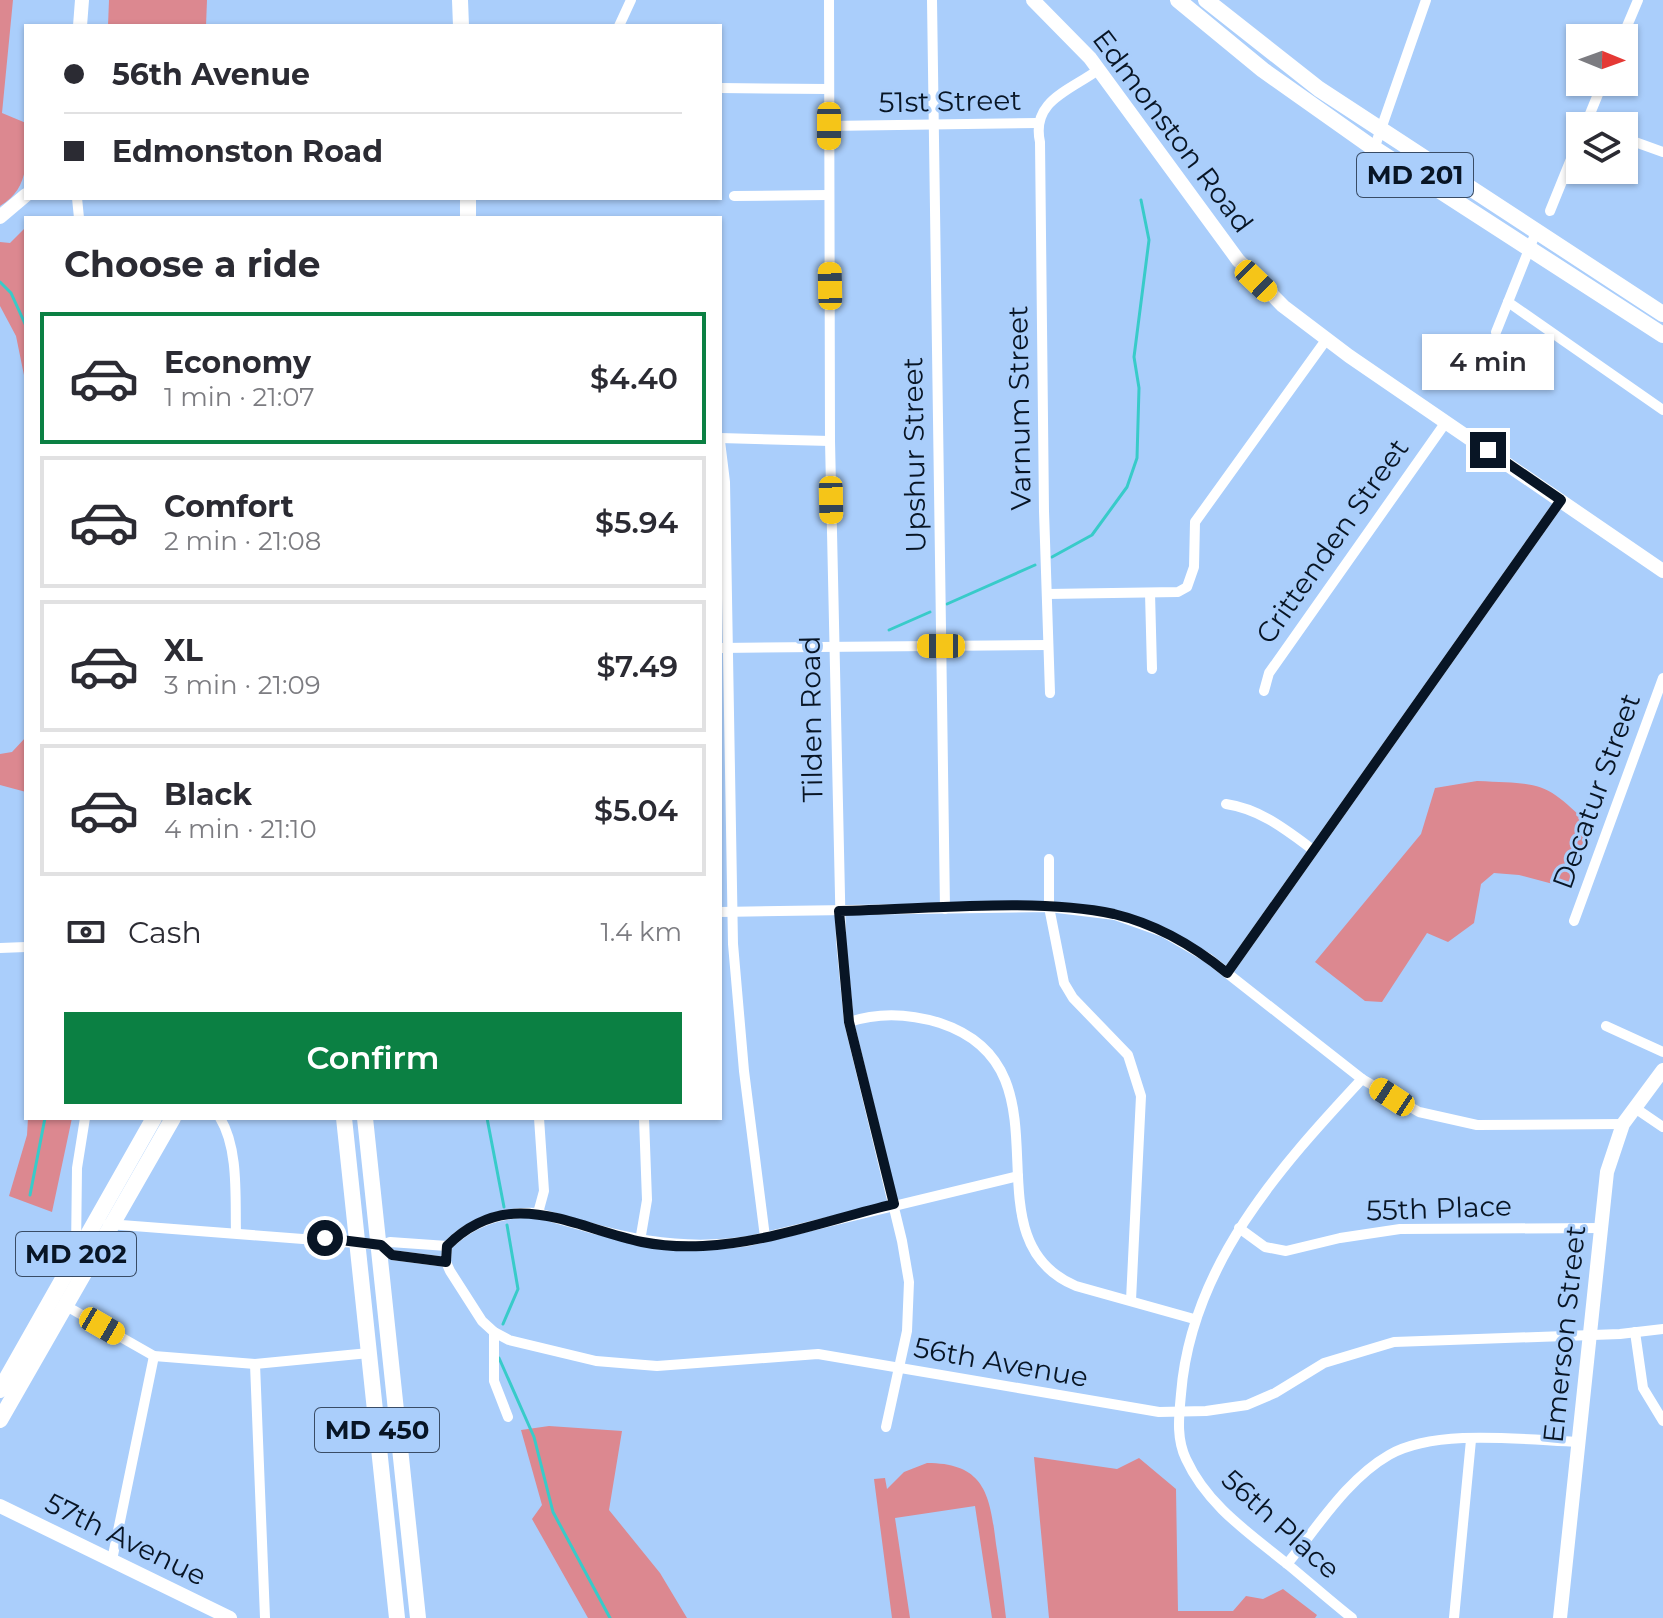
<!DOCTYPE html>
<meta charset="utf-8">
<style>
:root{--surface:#fff;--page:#f7f7f7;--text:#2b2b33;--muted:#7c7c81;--line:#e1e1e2;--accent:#0b8043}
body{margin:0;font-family:Montserrat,sans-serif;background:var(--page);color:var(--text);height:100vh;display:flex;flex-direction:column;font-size:30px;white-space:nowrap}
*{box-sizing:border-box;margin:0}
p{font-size:26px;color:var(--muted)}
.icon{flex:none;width:44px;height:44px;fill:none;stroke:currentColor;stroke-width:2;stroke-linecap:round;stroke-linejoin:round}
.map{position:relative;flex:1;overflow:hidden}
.side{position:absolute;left:24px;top:216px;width:698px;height:904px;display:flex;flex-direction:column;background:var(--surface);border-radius:0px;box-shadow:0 2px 6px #0004}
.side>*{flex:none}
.top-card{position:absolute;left:24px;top:24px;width:698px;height:176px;border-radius:0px;box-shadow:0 2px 6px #0004;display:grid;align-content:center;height:176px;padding:0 40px;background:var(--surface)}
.needle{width:52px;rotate:91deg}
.tools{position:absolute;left:1566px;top:24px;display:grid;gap:16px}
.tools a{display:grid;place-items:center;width:72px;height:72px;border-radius:0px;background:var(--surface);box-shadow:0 2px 6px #0004;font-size:40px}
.end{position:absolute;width:36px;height:36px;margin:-18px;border:10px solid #081525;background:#fff;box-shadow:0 0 0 4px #fff}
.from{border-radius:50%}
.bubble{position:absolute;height:56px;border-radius:0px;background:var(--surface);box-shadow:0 2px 6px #0004;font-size:26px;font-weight:600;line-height:56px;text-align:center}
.car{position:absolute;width:24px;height:48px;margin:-24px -12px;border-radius:10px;box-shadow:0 0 6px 2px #0007;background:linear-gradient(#f5c518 24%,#345 0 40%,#f5c518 0 76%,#345 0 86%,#f5c518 0)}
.top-card b{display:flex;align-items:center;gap:28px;height:76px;font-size:30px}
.top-card b+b{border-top:2px solid var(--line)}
.top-card i{width:20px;height:20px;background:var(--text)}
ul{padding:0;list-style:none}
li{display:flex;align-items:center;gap:24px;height:132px;margin:0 16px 12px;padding:0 24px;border:4px solid var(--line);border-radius:0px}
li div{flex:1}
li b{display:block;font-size:30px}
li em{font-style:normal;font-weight:600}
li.on{border-color:var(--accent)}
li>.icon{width:72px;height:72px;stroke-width:1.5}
h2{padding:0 40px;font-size:36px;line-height:96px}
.pay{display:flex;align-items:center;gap:20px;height:88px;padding:0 40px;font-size:30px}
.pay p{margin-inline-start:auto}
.action{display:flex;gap:16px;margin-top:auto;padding:16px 40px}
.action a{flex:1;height:92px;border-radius:0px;background:var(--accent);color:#fff;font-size:32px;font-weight:600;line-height:92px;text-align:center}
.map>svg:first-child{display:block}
</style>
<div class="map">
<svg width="1663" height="1618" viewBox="0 0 1663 1618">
<rect width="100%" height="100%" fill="#aacefb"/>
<g fill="#dc8890">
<path d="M 0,0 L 13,0 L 2,113 L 26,123 C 26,156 32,187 0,206 Z"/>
<polygon points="109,0 207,0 206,26 108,26"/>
<polygon points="26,227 26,385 16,336 0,306 0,242 10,243"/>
<polygon points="26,737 26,792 0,785 0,754 12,752"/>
<path d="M 1477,781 C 1544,784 1545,781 1593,829 L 1568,888 L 1519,875 L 1494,873 L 1481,884 L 1474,923 L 1448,942 L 1427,933 L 1382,1002 L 1365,1001 L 1315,962 L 1421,834 L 1435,788 Z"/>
<polygon points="28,1118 72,1118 52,1212 9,1196 27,1135"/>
<polygon points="549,1426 622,1431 609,1510 660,1573 687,1618 588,1618 532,1519 542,1505 521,1430"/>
<polygon points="1034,1457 1117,1469 1139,1458 1176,1489 1178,1611 1233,1611 1246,1596 1263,1599 1283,1589 1317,1615 1315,1618 1049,1618"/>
<path d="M 927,1463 C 985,1463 990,1495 996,1544 C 1000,1569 1003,1593 1006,1618 L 992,1618 L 975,1506 L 895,1518 L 910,1618 L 892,1618 L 874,1479 L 885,1478 L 887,1489 L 904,1472 Z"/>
</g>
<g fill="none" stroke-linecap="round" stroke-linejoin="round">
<g stroke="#38cbc9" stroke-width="3">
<polyline points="0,282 11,293 26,326"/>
<polyline points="26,345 26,372"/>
<polyline points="1052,557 1092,535 1127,487 1137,458 1139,388 1134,357 1149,240 1141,200"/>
<polyline points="947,604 1035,565"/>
<polyline points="889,630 930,612"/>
<polyline points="487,1118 504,1207"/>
<polyline points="30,1195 45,1118"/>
<polyline points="503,1324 518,1289 507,1225"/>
<polyline points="499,1358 534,1437 553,1512 610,1618"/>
</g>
<g stroke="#fff" stroke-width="10">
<polyline points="829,0 830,441 841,941 849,1022 902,1241 909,1282 907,1331 886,1427"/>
<polyline points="932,0 945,909"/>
<polyline points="619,26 631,0"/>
<polyline points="1622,38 1638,0"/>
<polyline points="720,88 827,89"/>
<polyline points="829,126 1037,123"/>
<polyline points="1585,126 1603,82"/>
<polyline points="1624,138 1663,152"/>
<polyline points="1374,149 1426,0"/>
<polyline points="734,196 828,195"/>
<polyline points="77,198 79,218"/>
<polyline points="1550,211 1580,137"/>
<polyline points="1508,302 1663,410"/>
<polyline points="1496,332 1536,232"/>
<polyline points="720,438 830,441"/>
<polyline points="720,441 725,482 733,944 744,1071 765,1237"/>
<polyline points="1150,593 1152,669"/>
<polyline points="1047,594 1178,592 1187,587 1194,567 1195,522 1326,340"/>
<polyline points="720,648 1048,645"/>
<polyline points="1264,691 1269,673 1446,422"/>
<path d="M 1050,693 L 1044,511 L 1040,142 C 1031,101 1069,91 1098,70"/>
<path d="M 1226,804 C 1260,809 1285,829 1312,849"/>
<polyline points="1049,859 1049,907 1064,983 1073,998 1128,1055 1141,1096 1131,1300"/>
<polyline points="720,912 1049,907 1115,915 1163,932 1208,958 1362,1079 1419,1112 1477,1125 1623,1124"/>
<polyline points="1574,921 1663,678"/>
<polyline points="0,948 26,947"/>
<polyline points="1227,973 1561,500"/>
<path d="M 849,1022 C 879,1012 911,1014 940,1023 C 1079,1069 961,1238 1076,1286 L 1194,1319"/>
<polyline points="1606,1026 1663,1052"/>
<polyline points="1635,1108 1663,1127"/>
<path d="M 220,1118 C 239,1149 235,1198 236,1233"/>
<polyline points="538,1213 544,1191 539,1118"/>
<path d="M 108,1224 L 381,1245 L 390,1242 L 447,1246 C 473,1220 503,1211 538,1213 C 612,1234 670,1253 749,1241 L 1018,1176"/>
<polyline points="1239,1228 1265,1247 1286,1251 1340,1238 1400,1229 1601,1228"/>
<polyline points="640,1241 647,1200 644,1118"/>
<polyline points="381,1245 392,1255 446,1262"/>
<polyline points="447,1246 446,1262 450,1271 482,1321 494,1332 509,1340 596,1361 657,1366 818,1354 1159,1412 1206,1411 1247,1405 1275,1393 1324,1363 1394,1342 1620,1334 1663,1329"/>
<polyline points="76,1251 77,1168 85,1118"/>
<polyline points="68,1307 154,1356 255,1364 369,1353"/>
<polyline points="494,1332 494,1381 508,1417"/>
<polyline points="1635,1332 1643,1388 1663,1421"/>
<polyline points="255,1364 265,1618"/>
<polyline points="112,1560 154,1356"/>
<path d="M 1287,1564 C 1317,1528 1347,1479 1389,1455 C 1436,1428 1525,1440 1579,1442"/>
<path d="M 1352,1618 C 1329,1600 1308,1581 1286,1563 C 1249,1533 1207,1505 1186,1459 C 1176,1438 1179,1416 1181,1394 C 1191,1266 1279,1168 1362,1079"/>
<polyline points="1454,1618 1471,1440"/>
</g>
<g stroke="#fff" stroke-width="14">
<polyline points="1033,0 1090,58 1238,260 1283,306 1349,356 1663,571"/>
<polyline points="80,26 82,0"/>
<polyline points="0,217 26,195"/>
<polyline points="0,1506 230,1618"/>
<polyline points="1560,1618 1607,1172 1623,1124 1663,1070"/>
</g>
<g stroke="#fff" stroke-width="16">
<polyline points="460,0 461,26"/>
<polyline points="1178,0 1263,70 1369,145 1663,335"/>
<polyline points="1206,0 1319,89 1663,314"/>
<polyline points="468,198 468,218"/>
<polyline points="344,1118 397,1618"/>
<polyline points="365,1118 418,1618"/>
<polyline points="0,1390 154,1118"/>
<polyline points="0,1420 173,1118"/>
</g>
</g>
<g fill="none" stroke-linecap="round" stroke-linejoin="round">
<path stroke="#081525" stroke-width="10" d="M 325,1238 L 381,1245 L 392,1255 L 446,1262 L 447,1246 C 509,1184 572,1227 642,1242 C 662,1246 682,1247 703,1246 C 767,1243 831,1219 894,1204 L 849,1022 L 839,911 C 923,910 1034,897 1114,914 C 1156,924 1194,946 1227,973 L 1561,500 L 1488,450"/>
</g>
<g text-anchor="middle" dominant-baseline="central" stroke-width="6" stroke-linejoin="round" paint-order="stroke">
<g fill="#aacefb" stroke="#394c65" stroke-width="2">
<rect x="1357" y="153" width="116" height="44" rx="6"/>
<rect x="16" y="1232" width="120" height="44" rx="6"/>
<rect x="315" y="1408" width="124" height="44" rx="6"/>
</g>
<g font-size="26" font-weight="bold" fill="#081525">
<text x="1415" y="175">MD 201</text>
<text x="76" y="1254">MD 202</text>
<text x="377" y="1430">MD 450</text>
</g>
<g font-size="28" fill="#081525" stroke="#aacefb">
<text transform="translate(950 101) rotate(-1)">51st Street</text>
<text transform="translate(1173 131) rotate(53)">Edmonston Road</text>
<text transform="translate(1019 408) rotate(-91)">Varnum Street</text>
<text transform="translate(914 455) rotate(-91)">Upshur Street</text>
<text transform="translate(1332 541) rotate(-55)">Crittenden Street</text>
<text transform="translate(811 719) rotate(-91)">Tilden Road</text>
<text transform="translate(1596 791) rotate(-70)">Decatur Street</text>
<text transform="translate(1439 1208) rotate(-2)">55th Place</text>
<text transform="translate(1564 1334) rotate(-84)">Emerson Street</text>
<text transform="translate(1001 1362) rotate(10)">56th Avenue</text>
<text transform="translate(1281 1524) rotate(42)">56th Place</text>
<text transform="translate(126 1539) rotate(26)">57th Avenue</text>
</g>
</g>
</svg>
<div class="tools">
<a><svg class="needle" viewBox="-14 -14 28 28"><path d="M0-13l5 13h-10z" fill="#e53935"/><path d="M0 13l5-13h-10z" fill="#7c7c81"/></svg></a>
<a><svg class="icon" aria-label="layers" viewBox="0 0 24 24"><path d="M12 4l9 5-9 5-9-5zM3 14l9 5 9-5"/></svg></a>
</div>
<i class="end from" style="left:325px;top:1238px"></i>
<i class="end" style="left:1488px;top:450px"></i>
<div class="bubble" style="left:1422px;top:334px;width:132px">4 min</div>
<i class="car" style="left:829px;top:126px;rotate:180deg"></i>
<i class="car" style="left:1256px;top:281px;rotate:134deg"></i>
<i class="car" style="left:830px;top:286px;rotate:359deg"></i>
<i class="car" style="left:831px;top:500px;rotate:179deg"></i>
<i class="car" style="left:941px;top:646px;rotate:270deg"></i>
<i class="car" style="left:1392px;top:1097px;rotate:303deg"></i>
<i class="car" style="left:102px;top:1326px;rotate:120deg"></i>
<div class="top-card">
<b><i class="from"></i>56th Avenue</b>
<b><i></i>Edmonston Road</b>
</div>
<section class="side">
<h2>Choose a ride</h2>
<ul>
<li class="on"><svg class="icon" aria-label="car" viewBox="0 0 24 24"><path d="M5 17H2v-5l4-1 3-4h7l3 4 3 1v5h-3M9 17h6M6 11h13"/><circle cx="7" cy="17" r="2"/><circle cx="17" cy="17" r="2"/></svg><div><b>Economy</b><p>1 min · 21:07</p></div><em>$4.40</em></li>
<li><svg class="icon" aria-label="car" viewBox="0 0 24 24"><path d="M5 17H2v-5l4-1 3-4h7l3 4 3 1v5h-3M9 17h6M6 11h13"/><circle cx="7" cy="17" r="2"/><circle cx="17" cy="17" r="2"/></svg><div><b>Comfort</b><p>2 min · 21:08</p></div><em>$5.94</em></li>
<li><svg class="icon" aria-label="car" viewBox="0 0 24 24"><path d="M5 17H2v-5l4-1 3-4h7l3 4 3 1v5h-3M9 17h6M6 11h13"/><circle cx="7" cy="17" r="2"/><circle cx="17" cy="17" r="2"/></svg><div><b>XL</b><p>3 min · 21:09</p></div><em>$7.49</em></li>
<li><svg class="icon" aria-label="car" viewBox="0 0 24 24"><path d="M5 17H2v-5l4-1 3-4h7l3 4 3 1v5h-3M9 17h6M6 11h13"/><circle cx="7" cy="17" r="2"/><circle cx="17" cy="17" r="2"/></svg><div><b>Black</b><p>4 min · 21:10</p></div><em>$5.04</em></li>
</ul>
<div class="pay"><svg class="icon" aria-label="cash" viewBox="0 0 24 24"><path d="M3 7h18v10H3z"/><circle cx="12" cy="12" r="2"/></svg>Cash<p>1.4 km</p></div>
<div class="action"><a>Confirm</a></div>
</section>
</div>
